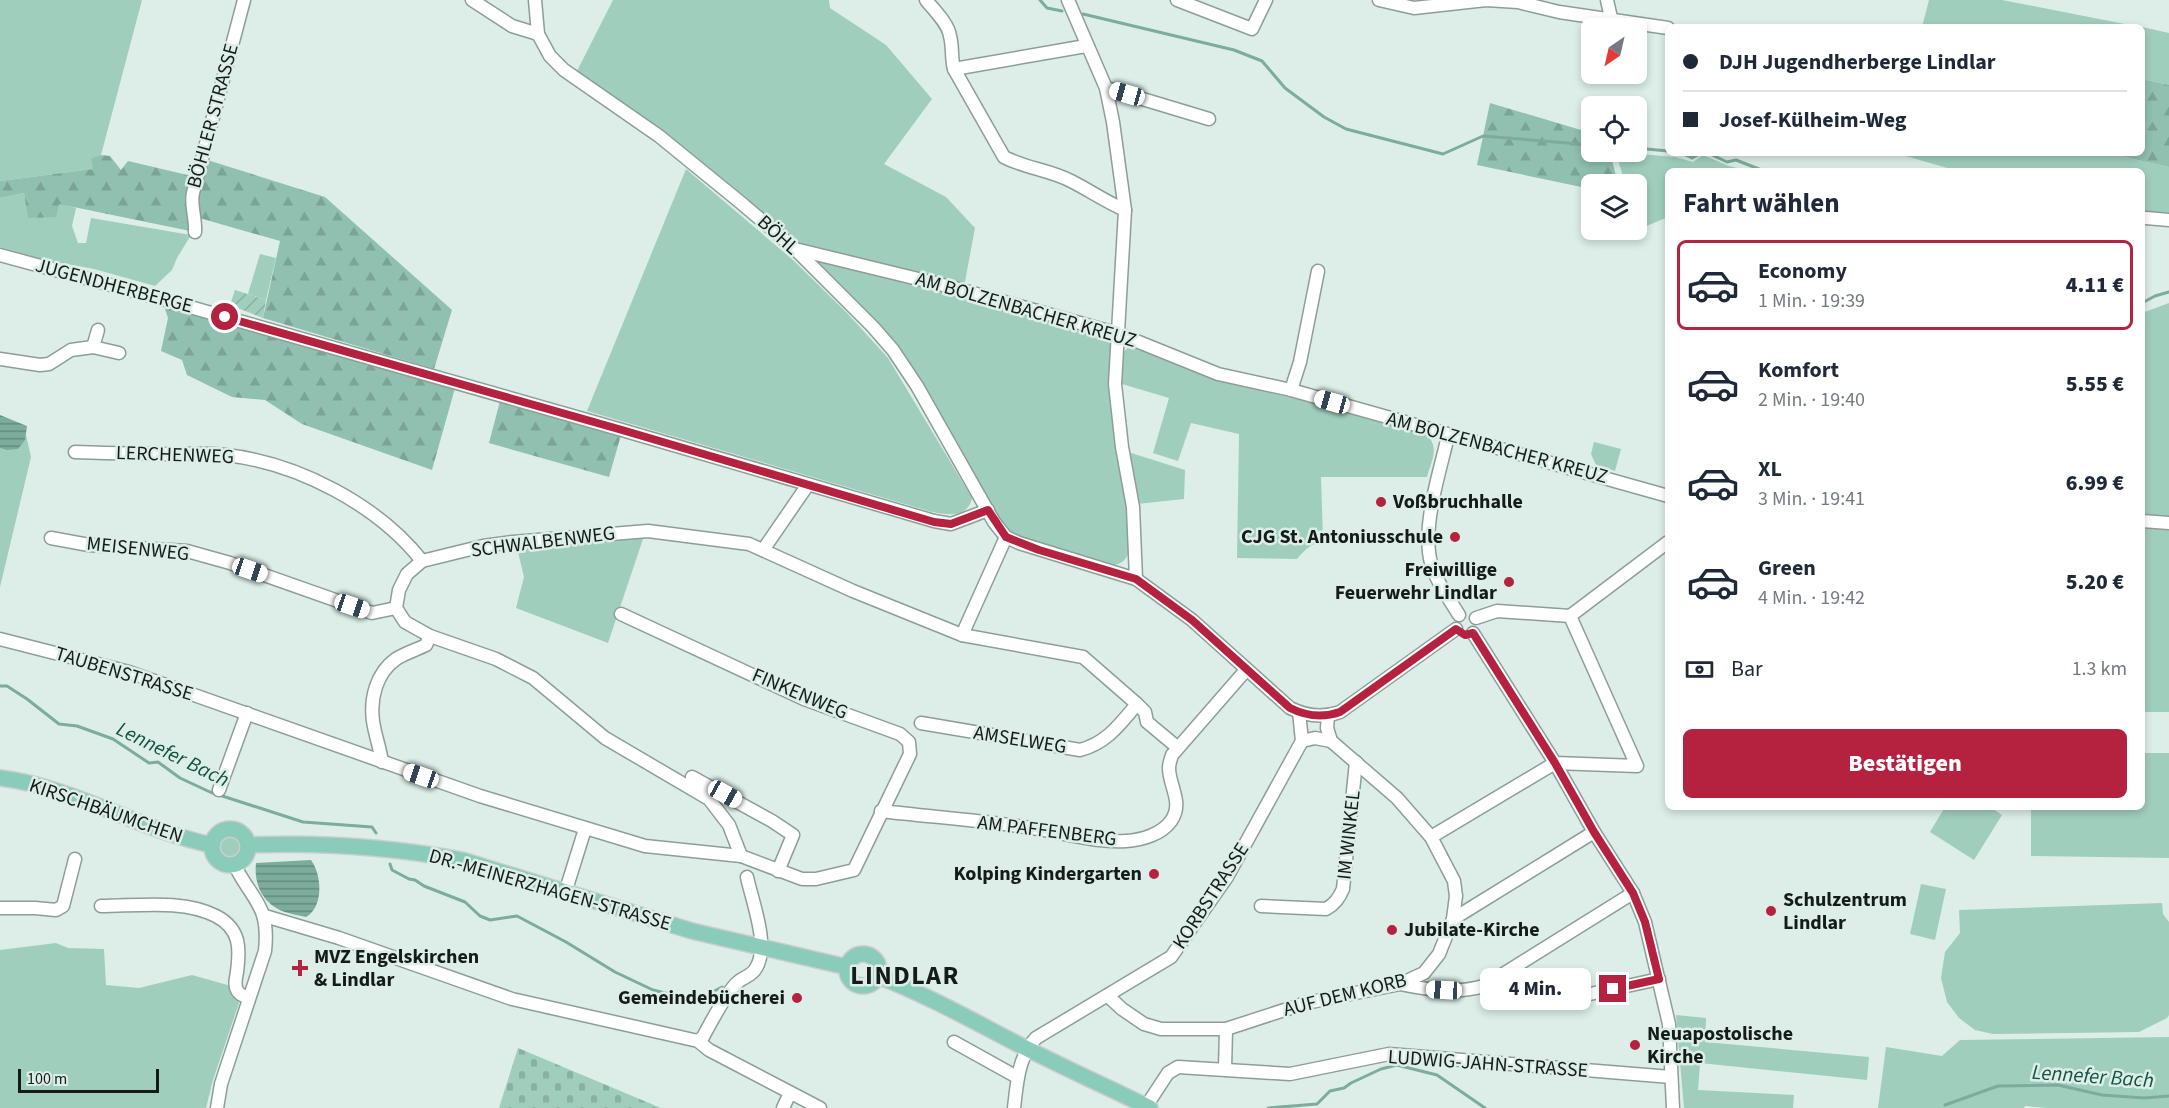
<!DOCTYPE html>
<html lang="de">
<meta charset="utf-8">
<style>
:root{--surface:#fff;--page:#f6f6f7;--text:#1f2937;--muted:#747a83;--line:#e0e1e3;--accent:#b5223f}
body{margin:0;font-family:"Source Sans 3",sans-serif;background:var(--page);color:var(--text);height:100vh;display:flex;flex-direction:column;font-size:22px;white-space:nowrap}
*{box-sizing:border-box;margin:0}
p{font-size:20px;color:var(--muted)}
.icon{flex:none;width:33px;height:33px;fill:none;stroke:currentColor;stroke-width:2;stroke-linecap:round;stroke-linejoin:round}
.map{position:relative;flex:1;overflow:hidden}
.drawer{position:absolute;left:1665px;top:168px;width:480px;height:642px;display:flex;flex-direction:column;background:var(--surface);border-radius:9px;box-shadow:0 3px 9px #0003}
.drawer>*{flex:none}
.top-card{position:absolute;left:1665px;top:24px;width:480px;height:132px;border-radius:9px;box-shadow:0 3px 9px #0003;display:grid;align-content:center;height:132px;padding:0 18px;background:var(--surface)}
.needle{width:39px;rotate:214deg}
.fabs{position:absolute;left:1581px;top:18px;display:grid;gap:12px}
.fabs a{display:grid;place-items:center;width:66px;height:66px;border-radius:9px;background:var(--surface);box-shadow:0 3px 9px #0003;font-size:30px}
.scale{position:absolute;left:18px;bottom:15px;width:141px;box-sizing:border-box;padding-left:6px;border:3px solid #151b19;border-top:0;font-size:16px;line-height:21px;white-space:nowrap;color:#151b19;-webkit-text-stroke:4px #dceee7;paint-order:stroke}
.end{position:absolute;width:27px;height:27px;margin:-14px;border:8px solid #b5223f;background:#fff;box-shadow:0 0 0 3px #fff}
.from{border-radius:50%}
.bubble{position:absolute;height:42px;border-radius:9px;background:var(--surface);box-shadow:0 3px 9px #0003;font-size:20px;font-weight:800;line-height:42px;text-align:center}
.car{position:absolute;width:18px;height:36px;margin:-18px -9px;border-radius:8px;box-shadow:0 0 4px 2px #0007;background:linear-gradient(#fff 24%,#345 0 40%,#fff 0 76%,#345 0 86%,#fff 0)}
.top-card b{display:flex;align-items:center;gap:21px;height:57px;font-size:22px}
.top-card b+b{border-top:2px solid var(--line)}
.top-card i{width:15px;height:15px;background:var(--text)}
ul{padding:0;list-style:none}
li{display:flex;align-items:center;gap:18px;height:90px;margin:0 12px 9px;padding:0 6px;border:3px solid transparent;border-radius:9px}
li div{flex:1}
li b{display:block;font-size:22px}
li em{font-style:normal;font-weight:800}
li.current{border-color:var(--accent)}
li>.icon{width:54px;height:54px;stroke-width:1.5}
h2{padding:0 18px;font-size:27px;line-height:72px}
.pay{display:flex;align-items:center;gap:15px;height:66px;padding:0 18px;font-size:22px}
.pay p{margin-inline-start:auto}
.button{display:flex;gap:12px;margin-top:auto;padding:12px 18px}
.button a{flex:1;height:69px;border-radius:9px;background:var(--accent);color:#fff;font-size:24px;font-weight:800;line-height:69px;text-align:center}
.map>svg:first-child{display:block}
</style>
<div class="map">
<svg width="2169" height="1108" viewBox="0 0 2169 1108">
<defs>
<pattern id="forest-firs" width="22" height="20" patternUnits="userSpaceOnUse" patternTransform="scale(1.5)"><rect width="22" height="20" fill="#90c0af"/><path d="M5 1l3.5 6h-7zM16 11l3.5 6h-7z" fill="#7ba496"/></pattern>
<pattern id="cemetery-stones" width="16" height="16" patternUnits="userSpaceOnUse" patternTransform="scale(1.5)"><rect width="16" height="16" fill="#a0cebd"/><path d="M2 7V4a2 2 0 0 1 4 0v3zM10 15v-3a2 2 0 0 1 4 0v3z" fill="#89b0a2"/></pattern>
<pattern id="garden-furrows" width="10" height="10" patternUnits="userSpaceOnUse" patternTransform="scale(1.5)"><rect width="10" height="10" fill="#a0cebd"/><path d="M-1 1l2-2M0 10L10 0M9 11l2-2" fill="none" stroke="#89b0a2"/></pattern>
<pattern id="water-rules" width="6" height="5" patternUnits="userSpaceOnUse" patternTransform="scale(1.5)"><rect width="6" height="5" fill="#7cac9b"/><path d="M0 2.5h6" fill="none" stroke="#648b7e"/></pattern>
</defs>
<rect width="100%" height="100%" fill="#dceee7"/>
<g fill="#a0cebd">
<polygon points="0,0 142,0 101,155 91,158 94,169 0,181"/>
<polygon points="613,0 829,0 830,8 886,45 932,99 884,164 946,197 975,228 964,287 798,246 576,73"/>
<polygon points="1929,0 2002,0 2140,27 1922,27"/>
<polygon points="2142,27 2169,33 2169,85 2142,79"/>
<polygon points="1616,152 1675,157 1693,162 1703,155 1729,166 1749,171 1668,171 1668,217 1637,230 1636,184 1625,184"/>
<polygon points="1895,153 2107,153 2169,167 2169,219 2142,215 2142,171 1958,171"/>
<path d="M 686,169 L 793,260 L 848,314 L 888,358 L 972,498 C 968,518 948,515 932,512 L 587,411 Z"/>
<polygon points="24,193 29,218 59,203 76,208 72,226 78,243 86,243 91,218 191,235 177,258 172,270 155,286 94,269 45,260 0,247 0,198"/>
<polygon points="260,254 276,258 266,300 248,294"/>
<path d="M 815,260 L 1024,309 L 1111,338 L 1113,341 C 1113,371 1111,400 1114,429 C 1117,456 1137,532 1128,554 C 1124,564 1116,566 1106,565 L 1013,536 L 1001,525 L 938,412 L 813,262 Z"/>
<polygon points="2169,303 2169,520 2142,518 2142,313"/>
<path d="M 1130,346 L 1135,346 L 1218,380 L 1304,401 L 1427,435 C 1440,448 1431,462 1427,477 L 1321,477 L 1323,541 C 1311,544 1305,549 1297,559 L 1237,558 L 1239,434 L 1191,423 L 1178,461 L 1153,453 L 1169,398 L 1122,384 L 1123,352 Z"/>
<polygon points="0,431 26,435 31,457 0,587"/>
<polygon points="1594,442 1621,449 1615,471 1596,465 1591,454"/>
<polygon points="1128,452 1185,470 1184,499 1137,504"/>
<polygon points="2142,525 2169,527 2169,712 2142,712"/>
<polygon points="644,536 608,643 516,608 524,577 517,548"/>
<polygon points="2142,753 2169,753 2169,858 2031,856 2031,807 2142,807"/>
<polygon points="1945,807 1990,807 2002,815 1974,860 1930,832"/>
<circle cx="229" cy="847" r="11"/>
<polygon points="1921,884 1946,889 1935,940 1910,934"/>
<polygon points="2162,903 2163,914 2169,922 2169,1015 2167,1018 2139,1032 1993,1034 1975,1030 1959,1018 1947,1002 1941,978 1945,952 1960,933 1959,910"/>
<polygon points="56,943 68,948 104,949 106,985 139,988 192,975 231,986 239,1003 213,1080 206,1108 0,1108 0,950"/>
<polygon points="1676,1015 1706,1018 1705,1042 1869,1057 1867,1080 1700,1063 1698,1090 1794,1095 1793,1108 1684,1108"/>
<polygon points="2169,1037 2169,1108 2047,1108 2025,1106 2024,1108 1878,1108 1886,1047 1942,1056 1960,1040"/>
</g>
<g fill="url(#forest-firs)">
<polygon points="2142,79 2169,85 2169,167 2107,153 2142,153"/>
<polygon points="1490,103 1591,133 1592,152 1610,152 1618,184 1592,184 1591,189 1477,165"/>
<polygon points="101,155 110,156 121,170 128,161 196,177 201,158 325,197 452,310 434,369 263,318 280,241 196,217 195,232 59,204 56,217 28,218 24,193 0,198 0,181 93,169 91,158"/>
<polygon points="164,306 455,388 432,470 302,424 265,400 232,397 187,375 182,360 161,351 168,318"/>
<polygon points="500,401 621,435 609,477 489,443"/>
</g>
<polygon fill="url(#cemetery-stones)" points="518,1048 661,1108 499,1108"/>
<polygon fill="url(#garden-furrows)" points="235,290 266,300 263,318 230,305"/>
<g fill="url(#water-rules)">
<polygon points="0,415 27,426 25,440 18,449 7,450 0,448"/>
<path d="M 311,860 C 322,875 324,907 306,917 C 297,915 285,913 278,909 C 260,899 254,881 256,863 Z"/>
</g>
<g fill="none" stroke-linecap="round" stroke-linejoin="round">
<g stroke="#7cac9b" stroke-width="3">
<polyline points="1040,0 1047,8 1062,11"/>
<polyline points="1083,14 1234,50 1262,61 1285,88 1324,117 1346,129 1443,154 1483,136 1592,145"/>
<polyline points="1636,148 1668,151"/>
<polyline points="1682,153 1692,158 1701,153"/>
<polyline points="1708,153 1727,162 1736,160 1764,171"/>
<polyline points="1879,171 1892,171"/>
<polyline points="2142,303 2155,296 2169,292"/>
<polyline points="0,686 7,686 27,699 59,724 77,726 113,739 149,763 158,762 180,778 210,792 303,822 372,827 376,833"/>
<polyline points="390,864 392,870 409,879 415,880 424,886 465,902 480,916 490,920 517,916 566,942 615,972 653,990 673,995 701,998 722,987"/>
<polyline points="1945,1105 1998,1086 2058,1085 2102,1095 2144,1098 2169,1096"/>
<polyline points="1268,1108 1317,1104 1330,1091 1344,1088 1351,1083 1381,1069 1397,1065 1437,1075 1485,1108"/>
</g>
<g stroke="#8d9e97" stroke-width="15">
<g id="minor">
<polyline points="472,0 512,26 538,34"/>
<path d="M 535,0 L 538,34 L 550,56 L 564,70 L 659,136 L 740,202 L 794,248 L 873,327 L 893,350 L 917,386 L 994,522 L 1006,537 L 1019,543 L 1136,579 L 1192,620 L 1290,708 C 1306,716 1323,718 1340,712 L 1456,629"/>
<path d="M 926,0 C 934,10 948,23 950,36 C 953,47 951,58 954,69 L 1004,157 C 1025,168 1050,170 1071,181 C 1089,190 1106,202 1125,210"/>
<polyline points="1068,0 1106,88 1113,122 1125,210 1115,384 1122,447 1133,507 1136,579"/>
<polyline points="1177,0 1252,29 1266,0"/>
<polyline points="1379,0 1414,8 1486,0 1518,2 1559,12 1668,28"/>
<polyline points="1607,0 1611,18"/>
<polyline points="954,69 1086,46"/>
<polyline points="1106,88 1209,119"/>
<polyline points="2146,218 2169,220"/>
<path d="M 195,232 C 196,218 190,204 193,193 L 244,0"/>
<polyline points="795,249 955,288 1119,334 1218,374 1291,390 1668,496"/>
<polyline points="0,255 162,299 622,430 934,521 951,524 988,510"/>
<polyline points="93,347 98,330"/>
<polyline points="0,359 40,365 49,364 71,350 93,347 119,353"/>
<polyline points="1291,390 1300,362 1318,271"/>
<path d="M 1448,436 C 1440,471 1425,516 1429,552 C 1431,575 1447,595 1459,615"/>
<path d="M 75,452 C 107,453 139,454 171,454 C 190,454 208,453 226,455 C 298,463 378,505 422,561"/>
<polyline points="2142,521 2169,523"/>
<polyline points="1006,537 962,635 1083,657 1137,704 1145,712 1147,722 1177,747"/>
<polyline points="51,538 89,545 187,551 230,563 372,613 396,608"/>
<polyline points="763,550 807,486"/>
<polyline points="1476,618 1497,611 1570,616 1668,542"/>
<polyline points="1473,633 1555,763 1594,832 1633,893 1645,922 1669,1024 1673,1108"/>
<polyline points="0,639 129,672 480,796 645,846 741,856 802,879 816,879 854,870 910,754 909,742 900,734 804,699 621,614"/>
<path d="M 921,723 L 1080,750 C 1107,743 1120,724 1137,704"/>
<polyline points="1302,741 1315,738 1331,741"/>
<path d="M 382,762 C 380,748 375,735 373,721 C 370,699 376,673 396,659 C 405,653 416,650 426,645 L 430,636"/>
<polyline points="692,777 772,821 793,835 778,871"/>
<polyline points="219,790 247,713"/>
<path d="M 881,811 C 931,817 982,820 1031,828 C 1062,832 1095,843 1126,841 C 1142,840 1162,834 1171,821 C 1184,803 1169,786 1169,768 C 1169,763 1171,759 1172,755 L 1246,670"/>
<polyline points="1431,837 1555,763 1637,766 1570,616"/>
<polyline points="741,856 729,825 709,799 605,738 533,678 496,659 430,636 405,622 396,608 399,590 407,574 422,561 483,546 513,542 648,531 749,544 853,591 962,635"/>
<polyline points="565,893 585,829"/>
<path d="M 101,906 C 137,906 183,899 216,916 C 241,929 240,949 237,972 C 236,978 234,985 237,990 C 239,995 244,996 248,998"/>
<path d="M 1261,906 L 1326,909 C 1335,904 1339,898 1343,889 L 1356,762"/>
<polyline points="0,908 35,908 56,910 63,906 75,859"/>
<polyline points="265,916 339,938 512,999 698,1041 709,1050 820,1108"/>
<polyline points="1453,919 1594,832"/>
<path d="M 1400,984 C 1428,990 1457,994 1484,986 L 1633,893"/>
<polyline points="1557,987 1560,996 1567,999 1659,979"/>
<polyline points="1108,996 1122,1009 1144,1024 1161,1029 1226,1029 1306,1003 1400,984 1424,973 1439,954 1453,919 1456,896 1454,881 1431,837 1397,798 1331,741 1327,728 1328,716"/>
<path d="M 698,1041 L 703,1037 C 710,1024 727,991 738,982 C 743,977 752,976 756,968 C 770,946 752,901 747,877"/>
<polyline points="954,1042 1017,1077"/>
<polyline points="1225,1069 1226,1029"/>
<path d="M 217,1108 L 221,1084 L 265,951 C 270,904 252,901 234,864"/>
<polyline points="783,1108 790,1093"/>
<path d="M 1014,1108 C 1017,1083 1018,1057 1036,1038 L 1171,957 L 1227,877 L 1302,741 L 1299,712"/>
<polyline points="1145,1108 1168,1073 1178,1067 1290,1074 1389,1054 1671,1077"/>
</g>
</g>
<g stroke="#cccdcc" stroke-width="18">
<g id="major">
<path d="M 0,778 C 74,787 139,830 212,845"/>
<circle cx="230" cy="847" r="18"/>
<path d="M 248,845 C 319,842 392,847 462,860 L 692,931 L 847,967"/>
<circle cx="863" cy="970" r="16"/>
<path d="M 878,976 C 924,994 966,1017 1010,1040 C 1056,1064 1103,1085 1150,1108"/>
</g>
</g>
<use href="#minor" stroke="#fff" stroke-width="12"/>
<use href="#major" stroke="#89ccb9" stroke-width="15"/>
</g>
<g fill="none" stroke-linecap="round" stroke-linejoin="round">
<path stroke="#b5223f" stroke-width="8" d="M 225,317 L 622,430 L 934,522 L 951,524 L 988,510 L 1006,537 L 1039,550 L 1136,579 L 1192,620 L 1290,708 C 1306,716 1323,718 1340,712 L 1456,629 L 1465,635 L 1473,633 L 1555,763 L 1594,832 L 1633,893 L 1645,922 L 1659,979 L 1613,989"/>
</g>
<g fill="#b5223f" stroke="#dceee7" stroke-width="2">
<circle cx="1381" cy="502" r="6"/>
<circle cx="1455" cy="537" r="6"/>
<circle cx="1509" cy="582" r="6"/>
<circle cx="1154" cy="874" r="6"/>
<circle cx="1771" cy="911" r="6"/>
<circle cx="1392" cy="930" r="6"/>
<path d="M297 959h6v6h6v6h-6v6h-6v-6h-6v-6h6z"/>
<circle cx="797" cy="998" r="6"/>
<circle cx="1635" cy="1045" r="6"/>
</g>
<g text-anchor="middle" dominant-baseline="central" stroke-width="5" stroke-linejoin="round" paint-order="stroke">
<g font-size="20" fill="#151b19" stroke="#dceee7">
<text transform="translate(213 116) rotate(-75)">BÖHLER STRASSE</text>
<text transform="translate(778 235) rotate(42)">BÖHL</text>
<text transform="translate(114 286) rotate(15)">JUGENDHERBERGE</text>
<text transform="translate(1026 310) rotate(16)">AM BOLZENBACHER KREUZ</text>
<text transform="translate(1497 448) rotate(15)">AM BOLZENBACHER KREUZ</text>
<text transform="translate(175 455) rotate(2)">LERCHENWEG</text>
<text transform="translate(543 542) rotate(-7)">SCHWALBENWEG</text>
<text transform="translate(138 549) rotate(6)">MEISENWEG</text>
<text transform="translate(124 674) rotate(17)">TAUBENSTRASSE</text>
<text transform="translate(800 694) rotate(23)">FINKENWEG</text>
<text transform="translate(1020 740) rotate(9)">AMSELWEG</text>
<text transform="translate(106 811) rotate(19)">KIRSCHBÄUMCHEN</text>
<text transform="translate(1047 831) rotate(7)">AM PAFFENBERG</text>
<text transform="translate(1349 835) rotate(-84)">IM WINKEL</text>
<text transform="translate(550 890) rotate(16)">DR.-MEINERZHAGEN-STRASSE</text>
<text transform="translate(1211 896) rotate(-57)">KORBSTRASSE</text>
<text transform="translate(1345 995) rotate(-14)">AUF DEM KORB</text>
<text transform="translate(1488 1064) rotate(4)">LUDWIG-JAHN-STRASSE</text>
</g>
<g font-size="20" font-weight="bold" fill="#151b19" stroke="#dceee7" text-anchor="start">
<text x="1393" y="502">Voßbruchhalle</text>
<text x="1443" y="537" text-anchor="end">CJG St. Antoniusschule</text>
<text x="1497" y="570" text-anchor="end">Freiwillige<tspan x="1497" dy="23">Feuerwehr Lindlar</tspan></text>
<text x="1142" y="874" text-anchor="end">Kolping Kindergarten</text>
<text x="1783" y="900">Schulzentrum<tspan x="1783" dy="23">Lindlar</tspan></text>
<text x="1404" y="930">Jubilate-Kirche</text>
<text x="314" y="957">MVZ Engelskirchen<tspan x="314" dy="23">&amp; Lindlar</tspan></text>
<text x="785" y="998" text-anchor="end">Gemeindebücherei</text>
<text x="1647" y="1034">Neuapostolische<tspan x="1647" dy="23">Kirche</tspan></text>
</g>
<g font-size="21" font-style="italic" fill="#125241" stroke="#dceee7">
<text transform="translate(173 754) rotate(26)">Lennefer Bach</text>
<text transform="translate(2093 1076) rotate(4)">Lennefer Bach</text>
</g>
<g font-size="26" font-weight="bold" letter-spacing="1.5" fill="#151b19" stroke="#dceee7">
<text x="905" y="975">LINDLAR</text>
</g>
</g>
</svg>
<div class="fabs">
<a><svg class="needle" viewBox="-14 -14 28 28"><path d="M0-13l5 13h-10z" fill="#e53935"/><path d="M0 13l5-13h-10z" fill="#747a83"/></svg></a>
<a><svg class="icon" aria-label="locate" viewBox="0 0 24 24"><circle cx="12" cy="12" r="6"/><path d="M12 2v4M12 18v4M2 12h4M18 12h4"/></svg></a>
<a><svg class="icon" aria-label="layers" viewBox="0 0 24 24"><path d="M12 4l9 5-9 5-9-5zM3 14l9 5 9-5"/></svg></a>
</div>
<div class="scale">100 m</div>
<i class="end from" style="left:225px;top:317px"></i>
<i class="end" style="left:1613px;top:989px"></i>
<div class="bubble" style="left:1480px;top:968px;width:111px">4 Min.</div>
<i class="car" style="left:1127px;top:94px;rotate:286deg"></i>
<i class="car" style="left:1332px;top:402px;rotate:286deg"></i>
<i class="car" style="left:250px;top:570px;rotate:109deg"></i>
<i class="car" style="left:352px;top:606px;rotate:109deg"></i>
<i class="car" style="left:421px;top:776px;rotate:289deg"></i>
<i class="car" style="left:725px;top:794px;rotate:119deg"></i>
<i class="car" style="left:1444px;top:990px;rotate:273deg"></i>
<div class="top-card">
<b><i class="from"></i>DJH Jugendherberge Lindlar</b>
<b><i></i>Josef-Külheim-Weg</b>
</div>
<section class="drawer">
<h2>Fahrt wählen</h2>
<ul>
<li class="current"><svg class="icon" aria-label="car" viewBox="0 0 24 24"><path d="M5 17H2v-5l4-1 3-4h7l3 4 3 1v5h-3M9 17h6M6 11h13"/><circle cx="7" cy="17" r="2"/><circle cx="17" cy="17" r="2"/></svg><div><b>Economy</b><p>1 Min. · 19:39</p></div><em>4.11 €</em></li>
<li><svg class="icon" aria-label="car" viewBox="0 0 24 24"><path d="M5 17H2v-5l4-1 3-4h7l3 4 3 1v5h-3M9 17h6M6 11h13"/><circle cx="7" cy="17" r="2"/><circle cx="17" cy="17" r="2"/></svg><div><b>Komfort</b><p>2 Min. · 19:40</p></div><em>5.55 €</em></li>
<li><svg class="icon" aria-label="car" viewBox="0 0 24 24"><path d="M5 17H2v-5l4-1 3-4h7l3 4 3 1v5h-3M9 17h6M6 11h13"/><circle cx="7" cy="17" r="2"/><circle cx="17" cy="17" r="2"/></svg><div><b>XL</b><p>3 Min. · 19:41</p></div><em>6.99 €</em></li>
<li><svg class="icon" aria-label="car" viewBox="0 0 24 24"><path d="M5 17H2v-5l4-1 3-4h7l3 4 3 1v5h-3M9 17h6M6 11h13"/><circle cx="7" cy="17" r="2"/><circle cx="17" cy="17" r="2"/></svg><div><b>Green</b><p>4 Min. · 19:42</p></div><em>5.20 €</em></li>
</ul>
<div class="pay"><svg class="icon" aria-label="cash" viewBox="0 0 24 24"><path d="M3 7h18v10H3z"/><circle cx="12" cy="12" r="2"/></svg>Bar<p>1.3 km</p></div>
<div class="button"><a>Bestätigen</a></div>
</section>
</div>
